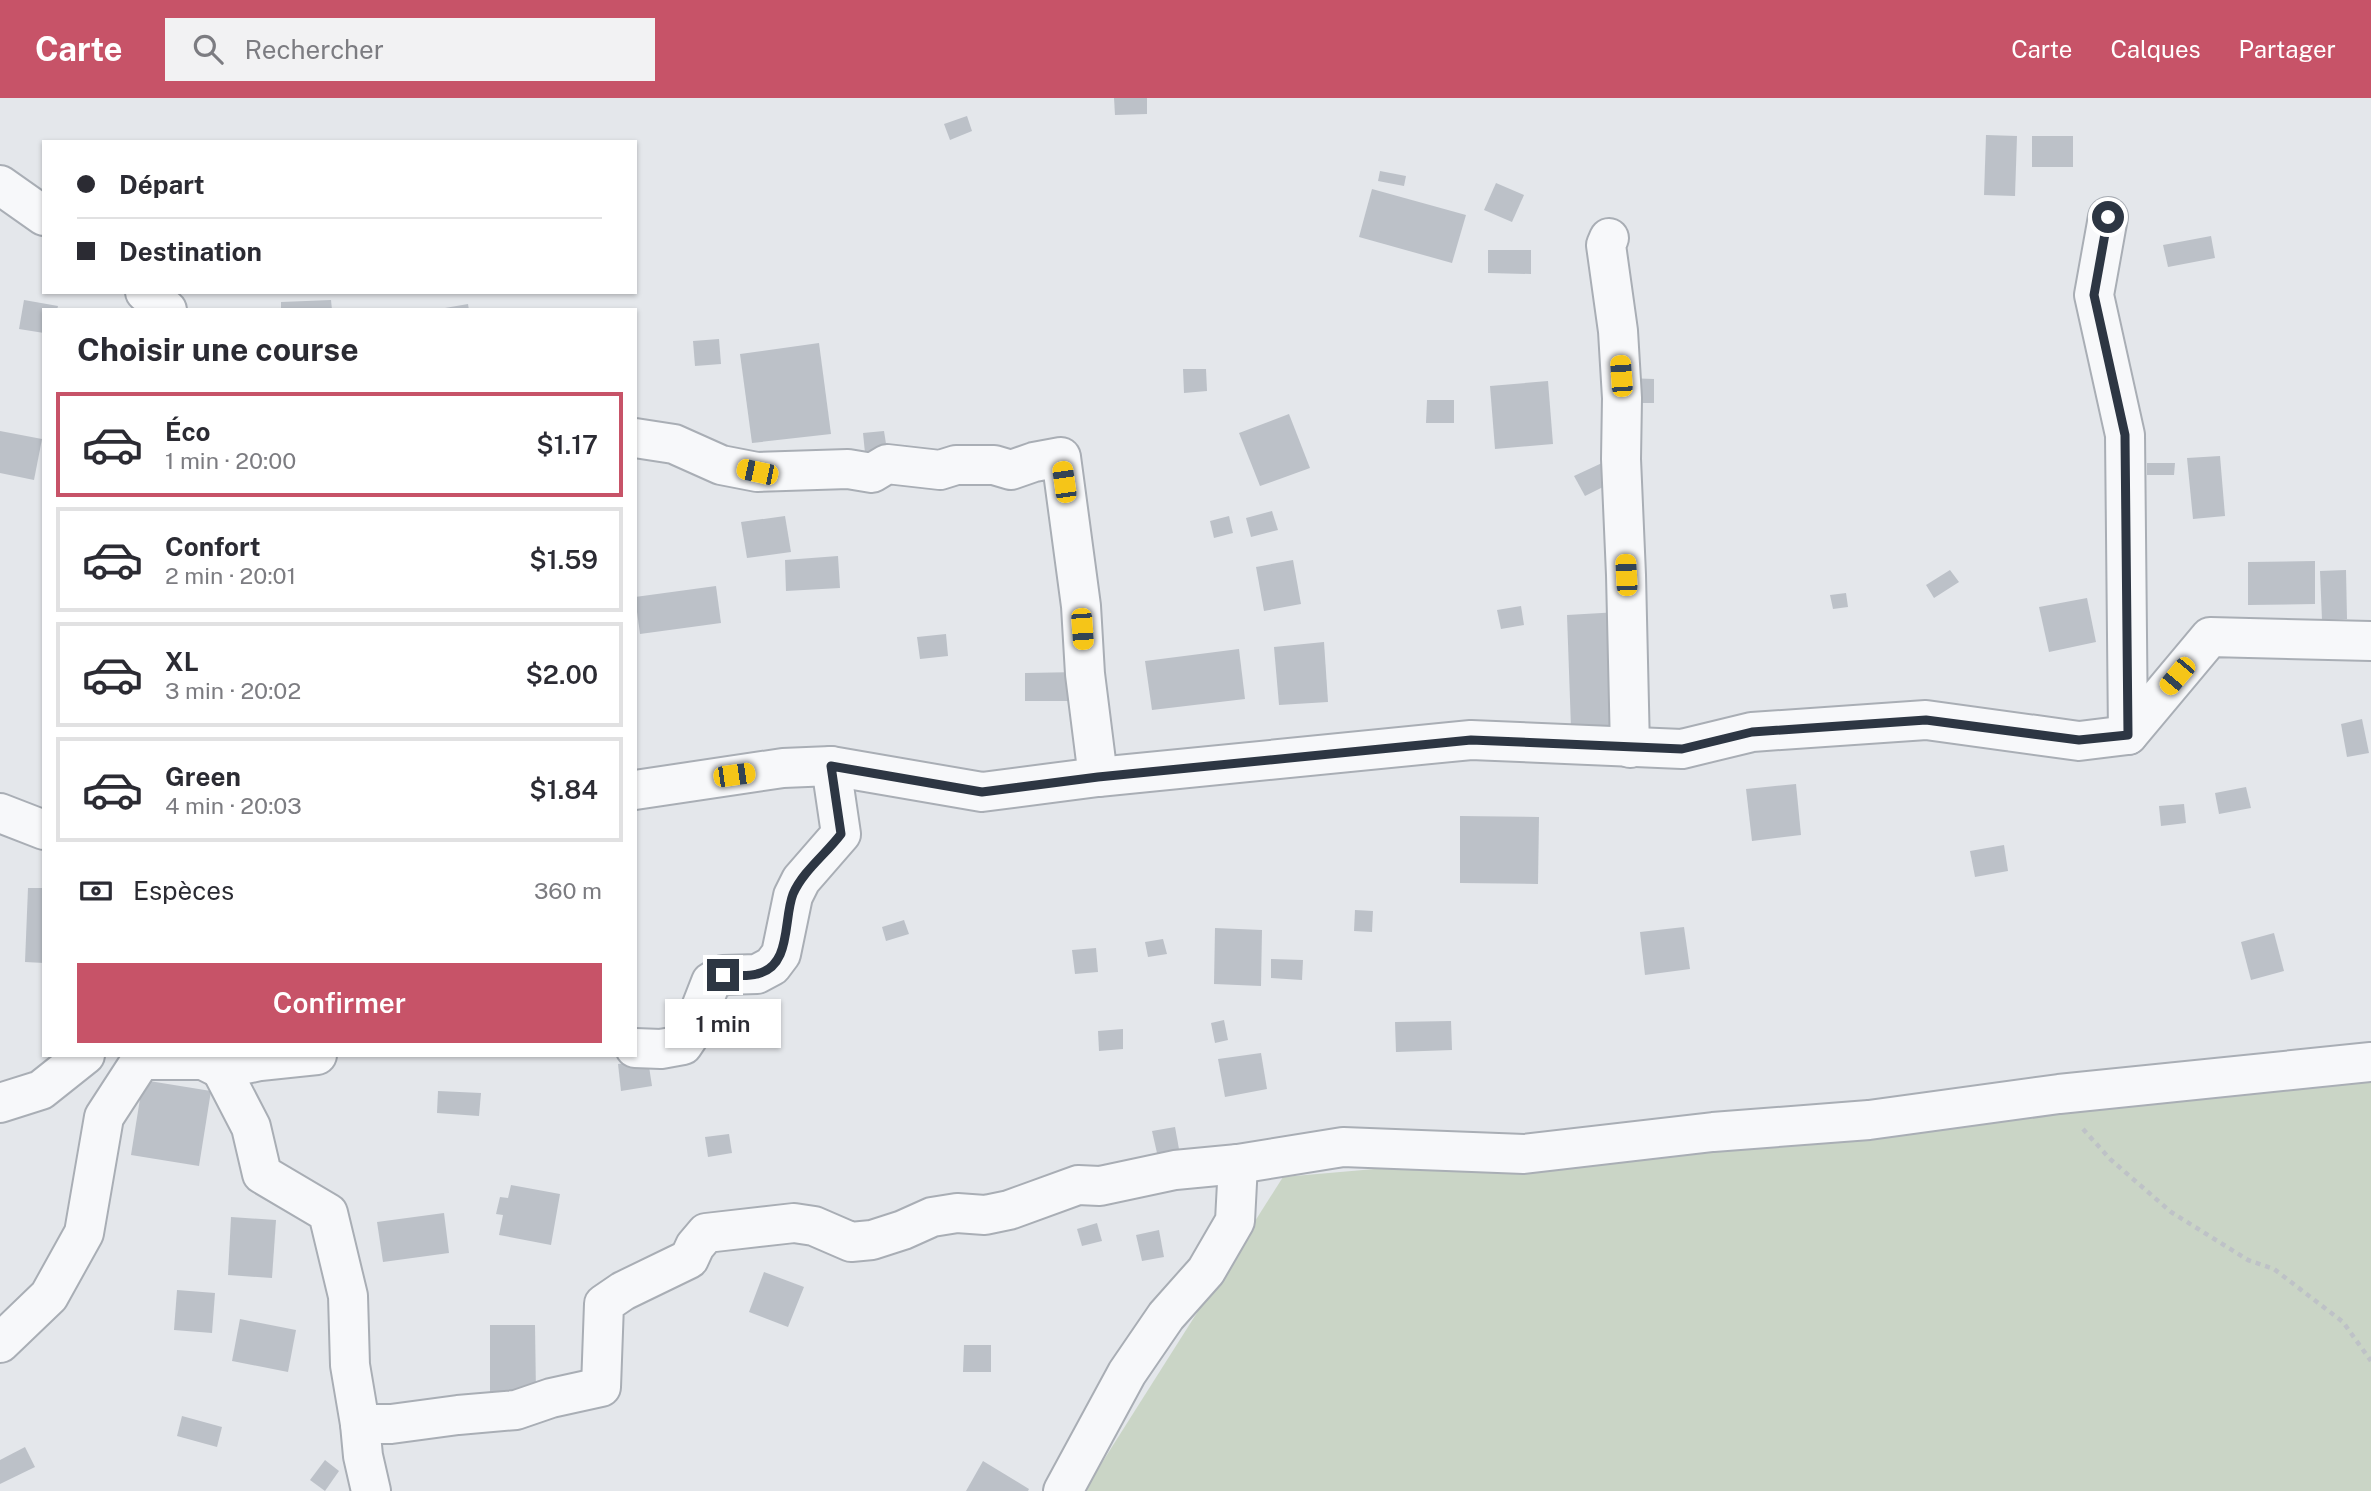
<!DOCTYPE html>
<html lang="fr">
<meta charset="utf-8">
<style>
:root{--surface:#fff;--page:#f2f2f3;--text:#2b2b33;--muted:#7c7c81;--line:#e1e1e2;--accent:#c75368}
body{margin:0;font-family:"Public Sans",sans-serif;background:var(--page);color:var(--text);height:100vh;display:flex;flex-direction:column;font-size:26px;white-space:nowrap}
*{box-sizing:border-box;margin:0}
p{font-size:23px;color:var(--muted)}
.icon{flex:none;width:38px;height:38px;fill:none;stroke:currentColor;stroke-width:2;stroke-linecap:round;stroke-linejoin:round}
.map{position:relative;flex:1;overflow:hidden}
.drawer{position:absolute;left:42px;top:210px;width:595px;height:749px;display:flex;flex-direction:column;background:var(--surface);border-radius:0px;box-shadow:0 2px 5px #0004}
.drawer>*{flex:none}
.hud{position:absolute;left:42px;top:42px;width:595px;height:154px;border-radius:0px;box-shadow:0 2px 5px #0004;display:grid;align-content:center;height:154px;padding:0 35px;background:var(--surface)}
.end{position:absolute;width:32px;height:32px;margin:-16px;border:9px solid #2d3643;background:#fff;box-shadow:0 0 0 4px #fff}
.from{border-radius:50%}
.bubble{position:absolute;height:49px;border-radius:0px;background:var(--surface);box-shadow:0 2px 5px #0004;font-size:23px;font-weight:600;line-height:49px;text-align:center}
.car{position:absolute;width:21px;height:42px;margin:-21px -10px;border-radius:9px;box-shadow:0 0 5px 2px #0007;background:linear-gradient(#f5c518 24%,#345 0 40%,#f5c518 0 76%,#345 0 86%,#f5c518 0)}
.hud b{display:flex;align-items:center;gap:24px;height:66px;font-size:26px}
.hud b+b{border-top:2px solid var(--line)}
.hud i{width:18px;height:18px;background:var(--text)}
ul{padding:0;list-style:none}
li{display:flex;align-items:center;gap:21px;height:105px;margin:0 14px 10px;padding:0 21px;border:4px solid var(--line);border-radius:0px}
li div{flex:1}
li b{display:block;font-size:26px}
li em{font-style:normal;font-weight:600}
li.active{border-color:var(--accent)}
li>.icon{width:63px;height:63px;stroke-width:1.5}
h2{padding:0 35px;font-size:32px;line-height:84px}
.pay{display:flex;align-items:center;gap:18px;height:77px;padding:0 35px;font-size:26px}
.pay p{margin-inline-start:auto}
.cta{display:flex;gap:14px;margin-top:auto;padding:14px 35px}
.cta a{flex:1;height:80px;border-radius:0px;background:var(--accent);color:#fff;font-size:28px;font-weight:600;line-height:80px;text-align:center}
header{display:flex;align-items:center;gap:42px;box-sizing:border-box;height:98px;padding:0 35px;background:var(--accent);color:#fff}
header strong{font-size:33px}
nav{display:flex;gap:38px;margin-inline-start:auto;font-size:24px}
.search{width:490px;height:63px;background:var(--page);display:flex;align-items:center;gap:18px;box-sizing:border-box;padding:0 24px;border-radius:0px;color:var(--muted);font-size:26px}
.map>svg:first-child{display:block}
</style>
<header>
<strong>Carte</strong>
<div class="search"><svg class="icon" aria-label="search" viewBox="0 0 24 24"><circle cx="10" cy="10" r="6"/><path d="M15 15l6 6"/></svg>Rechercher</div>
<nav><a>Carte</a><a>Calques</a><a>Partager</a></nav>
</header>
<div class="map">
<svg width="2371" height="1393" viewBox="0 0 2371 1393">
<rect width="100%" height="100%" fill="#e4e7eb"/>
<polygon fill="#cad5c6" points="2371,984 2371,1393 1084,1393 1283,1079"/>
<g fill="#bcc1c8">
<polygon points="1114,0 1147,0 1147,16 1115,17"/>
<polygon points="967,18 972,33 950,42 944,26"/>
<polygon points="1986,37 2017,38 2015,98 1984,97"/>
<rect x="2032" y="38" width="41" height="31"/>
<polygon points="1380,73 1406,78 1404,88 1378,83"/>
<polygon points="1496,85 1524,97 1512,124 1484,112"/>
<polygon points="1372,91 1466,117 1452,165 1359,139"/>
<polygon points="2211,138 2215,160 2168,169 2163,147"/>
<polygon points="1488,152 1531,152 1531,176 1488,175"/>
<polygon points="24,202 58,208 57,212 44,212 44,235 19,231"/>
<polygon points="331,202 332,212 281,212 281,204"/>
<polygon points="468,206 469,212 445,212 445,210"/>
<polygon points="719,241 721,266 695,268 693,243"/>
<polygon points="819,245 831,336 752,345 740,256"/>
<polygon points="1183,271 1206,271 1207,293 1184,295"/>
<polygon points="1626,280 1654,281 1654,305 1627,305"/>
<polygon points="1548,283 1553,346 1495,351 1490,288"/>
<polygon points="1427,302 1454,302 1454,325 1426,325"/>
<polygon points="1289,316 1310,370 1260,388 1239,335"/>
<polygon points="0,333 42,341 34,382 0,375"/>
<polygon points="884,333 887,352 865,355 863,335"/>
<polygon points="2220,358 2225,418 2193,421 2187,360"/>
<polygon points="1602,365 1611,385 1585,398 1574,378"/>
<polygon points="2147,365 2175,365 2174,377 2147,377"/>
<polygon points="1272,413 1278,432 1251,439 1246,420"/>
<polygon points="785,418 791,454 747,460 741,424"/>
<polygon points="1229,418 1233,435 1214,440 1210,423"/>
<polygon points="838,458 840,490 786,493 785,462"/>
<polygon points="1293,462 1301,506 1264,513 1256,469"/>
<polygon points="2315,463 2315,506 2248,507 2248,464"/>
<polygon points="1950,472 1959,484 1934,500 1926,487"/>
<polygon points="2346,472 2347,521 2322,522 2320,473"/>
<polygon points="716,488 721,525 640,536 635,499"/>
<polygon points="1846,495 1848,509 1833,511 1830,497"/>
<polygon points="2087,500 2096,544 2049,554 2039,509"/>
<polygon points="1521,508 1524,527 1501,531 1497,512"/>
<polygon points="1619,514 1624,628 1571,630 1567,517"/>
<polygon points="946,536 948,558 920,561 917,539"/>
<polygon points="1324,544 1328,604 1279,607 1274,549"/>
<polygon points="1239,551 1245,601 1152,612 1145,563"/>
<polygon points="1080,574 1081,603 1025,603 1025,575"/>
<polygon points="2362,621 2369,655 2347,659 2341,626"/>
<polygon points="1796,686 1801,737 1752,743 1746,691"/>
<polygon points="2246,689 2251,710 2219,716 2215,695"/>
<polygon points="2184,706 2186,725 2161,728 2159,708"/>
<polygon points="1460,718 1539,719 1538,786 1460,785"/>
<polygon points="2004,747 2008,773 1975,779 1970,753"/>
<polygon points="28,790 44,790 44,865 25,864"/>
<polygon points="1355,812 1373,813 1372,834 1354,833"/>
<polygon points="904,822 909,836 886,843 882,829"/>
<polygon points="1684,829 1690,871 1645,877 1640,834"/>
<polygon points="1215,830 1262,832 1261,888 1214,886"/>
<polygon points="2274,835 2284,873 2251,882 2241,844"/>
<polygon points="1163,841 1167,856 1148,859 1145,844"/>
<polygon points="1096,850 1098,874 1075,876 1072,852"/>
<polygon points="1271,861 1303,862 1302,882 1271,880"/>
<polygon points="1224,922 1228,942 1215,945 1211,925"/>
<polygon points="1451,923 1452,952 1396,954 1395,924"/>
<polygon points="1123,931 1123,951 1099,953 1098,933"/>
<polygon points="1261,955 1267,991 1225,999 1218,961"/>
<polygon points="648,962 652,988 621,993 618,966"/>
<polygon points="143,982 211,993 199,1068 131,1057"/>
<polygon points="438,993 481,995 479,1018 437,1015"/>
<polygon points="1175,1029 1179,1051 1157,1055 1152,1033"/>
<polygon points="729,1036 732,1055 708,1059 705,1039"/>
<polygon points="511,1087 560,1096 551,1147 499,1137 503,1117 496,1116 500,1099 508,1100"/>
<polygon points="444,1115 449,1155 383,1164 377,1124"/>
<polygon points="231,1119 276,1122 272,1180 228,1177"/>
<polygon points="1097,1125 1102,1143 1082,1148 1077,1131"/>
<polygon points="1159,1132 1164,1159 1142,1163 1136,1137"/>
<polygon points="764,1174 804,1189 788,1229 749,1214"/>
<polygon points="177,1192 215,1195 212,1235 174,1232"/>
<polygon points="240,1221 296,1232 288,1274 232,1263"/>
<polygon points="490,1227 535,1227 536,1297 490,1297"/>
<polygon points="964,1247 991,1247 991,1274 963,1274"/>
<polygon points="182,1318 222,1329 217,1349 177,1338"/>
<polygon points="25,1349 35,1369 0,1386 0,1362"/>
<polygon points="325,1362 339,1373 325,1393 310,1382"/>
<polygon points="983,1363 1029,1391 1028,1393 966,1393"/>
</g>
<g fill="none" stroke-linecap="round" stroke-linejoin="round">
<g stroke="#a9aeb5" stroke-width="42">
<g id="minor">
<polyline points="0,87 44,118"/>
<polyline points="2108,119 2094,197 2125,337 2128,637"/>
<polyline points="1609,140 1606,147 1618,233 1622,300 1621,361 1626,477 1630,650"/>
<polyline points="145,194 167,212"/>
<polyline points="635,340 674,346 721,367 757,374 848,371 872,375 887,366 940,372 956,367 994,367 1011,372 1034,364 1061,359 1081,508 1085,576 1098,679"/>
<polyline points="635,692 783,670 831,668 982,694 1098,679 1471,642 1682,651 1752,634 1926,622 2079,643 2128,637 2210,539 2371,543"/>
<polyline points="0,715 44,732"/>
<polyline points="635,950 661,951 683,947 691,935 711,884 723,877 757,876 772,868 781,856 793,798 801,782 841,736 831,668"/>
<polyline points="221,971 251,1029 262,1076 328,1115 348,1198 350,1267 360,1326"/>
<polyline points="0,1005 41,992 85,957"/>
<polyline points="0,1245 49,1198 84,1135 104,1019 141,962 203,962 221,971 260,963 317,957"/>
<polyline points="371,1393 363,1358 360,1326 391,1326 458,1317 516,1312 551,1300 601,1289 604,1206 623,1193 689,1161 695,1148 706,1135 794,1125 814,1128 851,1144 872,1142 903,1132 932,1119 957,1115 985,1117 1009,1112 1078,1087 1100,1088 1175,1072 1238,1066 1343,1049 1524,1056 1713,1034 1869,1022 2059,996 2371,964"/>
<polyline points="1063,1393 1127,1275 1166,1218 1206,1173 1235,1123 1238,1066"/>
</g>
</g>
<polyline stroke="#bec2c7" stroke-width="4.5" stroke-dasharray="5 5" stroke-linecap="butt" points="2083,1031 2110,1061 2171,1114 2248,1162 2274,1171 2343,1224 2371,1263"/>
<use href="#minor" stroke="#f7f8fa" stroke-width="38"/>
</g>
<g fill="none" stroke-linecap="round" stroke-linejoin="round">
<path stroke="#2d3643" stroke-width="9" d="M 723,877 C 734,877 747,879 757,876 C 792,868 783,822 793,796 C 803,773 826,756 841,736 L 831,668 L 982,694 L 1098,679 L 1471,642 L 1682,651 L 1752,634 L 1926,622 L 2079,642 L 2128,637 L 2125,337 L 2094,197 L 2108,119"/>
</g>
</svg>
<i class="end from" style="left:2108px;top:119px"></i>
<i class="end" style="left:723px;top:877px"></i>
<div class="bubble" style="left:665px;top:901px;width:116px">1 min</div>
<i class="car" style="left:1621px;top:278px;rotate:356deg"></i>
<i class="car" style="left:757px;top:374px;rotate:282deg"></i>
<i class="car" style="left:1064px;top:384px;rotate:352deg"></i>
<i class="car" style="left:1626px;top:477px;rotate:357deg"></i>
<i class="car" style="left:1082px;top:531px;rotate:176deg"></i>
<i class="car" style="left:2177px;top:578px;rotate:220deg"></i>
<i class="car" style="left:734px;top:677px;rotate:82deg"></i>
<div class="hud">
<b><i class="from"></i>Départ</b>
<b><i></i>Destination</b>
</div>
<section class="drawer">
<h2>Choisir une course</h2>
<ul>
<li class="active"><svg class="icon" aria-label="car" viewBox="0 0 24 24"><path d="M5 17H2v-5l4-1 3-4h7l3 4 3 1v5h-3M9 17h6M6 11h13"/><circle cx="7" cy="17" r="2"/><circle cx="17" cy="17" r="2"/></svg><div><b>Éco</b><p>1 min · 20:00</p></div><em>$1.17</em></li>
<li><svg class="icon" aria-label="car" viewBox="0 0 24 24"><path d="M5 17H2v-5l4-1 3-4h7l3 4 3 1v5h-3M9 17h6M6 11h13"/><circle cx="7" cy="17" r="2"/><circle cx="17" cy="17" r="2"/></svg><div><b>Confort</b><p>2 min · 20:01</p></div><em>$1.59</em></li>
<li><svg class="icon" aria-label="car" viewBox="0 0 24 24"><path d="M5 17H2v-5l4-1 3-4h7l3 4 3 1v5h-3M9 17h6M6 11h13"/><circle cx="7" cy="17" r="2"/><circle cx="17" cy="17" r="2"/></svg><div><b>XL</b><p>3 min · 20:02</p></div><em>$2.00</em></li>
<li><svg class="icon" aria-label="car" viewBox="0 0 24 24"><path d="M5 17H2v-5l4-1 3-4h7l3 4 3 1v5h-3M9 17h6M6 11h13"/><circle cx="7" cy="17" r="2"/><circle cx="17" cy="17" r="2"/></svg><div><b>Green</b><p>4 min · 20:03</p></div><em>$1.84</em></li>
</ul>
<div class="pay"><svg class="icon" aria-label="cash" viewBox="0 0 24 24"><path d="M3 7h18v10H3z"/><circle cx="12" cy="12" r="2"/></svg>Espèces<p>360 m</p></div>
<div class="cta"><a>Confirmer</a></div>
</section>
</div>
